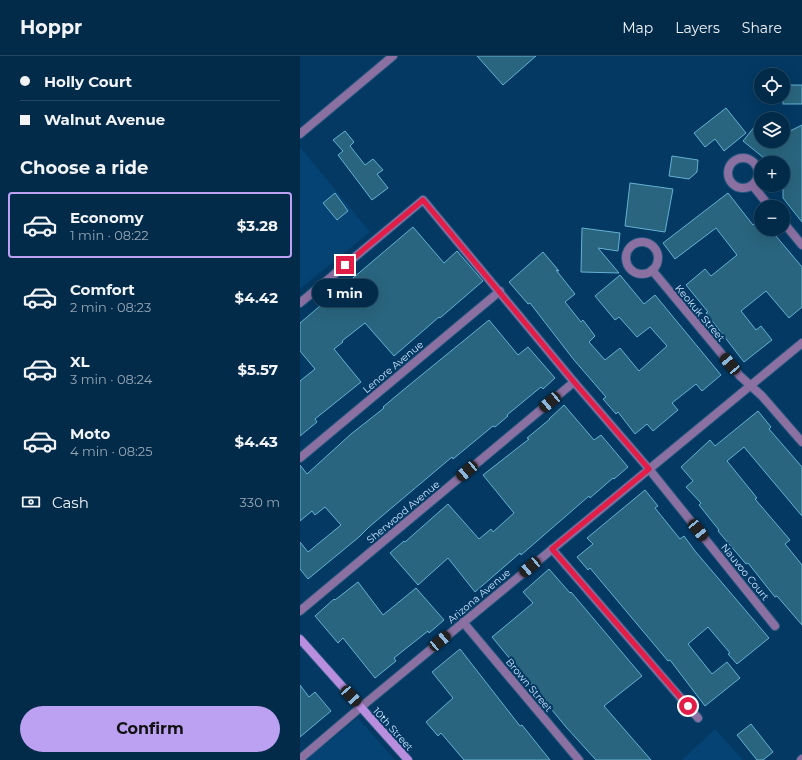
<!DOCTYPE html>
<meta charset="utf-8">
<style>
:root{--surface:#022b4a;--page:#0c3351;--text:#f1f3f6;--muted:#96a7b5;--line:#234762;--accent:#bca0f2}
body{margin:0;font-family:Montserrat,sans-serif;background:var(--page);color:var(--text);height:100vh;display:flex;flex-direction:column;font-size:15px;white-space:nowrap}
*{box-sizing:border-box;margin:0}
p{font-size:13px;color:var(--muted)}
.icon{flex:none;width:22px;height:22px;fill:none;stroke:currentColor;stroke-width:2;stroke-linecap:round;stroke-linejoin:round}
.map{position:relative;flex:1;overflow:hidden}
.sheet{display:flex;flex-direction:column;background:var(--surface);width:300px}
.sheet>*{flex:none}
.hud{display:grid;align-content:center;height:88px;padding:0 20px;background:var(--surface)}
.buttons{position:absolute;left:454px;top:12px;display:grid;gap:8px}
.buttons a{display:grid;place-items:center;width:36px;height:36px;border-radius:50%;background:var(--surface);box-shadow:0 4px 16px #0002,0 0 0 1px var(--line);font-size:20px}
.end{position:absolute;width:18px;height:18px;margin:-9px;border:5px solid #e11d48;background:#fff;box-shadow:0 0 0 2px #fff}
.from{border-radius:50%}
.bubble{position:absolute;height:28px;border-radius:14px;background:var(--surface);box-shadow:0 4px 16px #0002,0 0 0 1px var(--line);font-size:13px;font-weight:700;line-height:28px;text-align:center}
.car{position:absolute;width:12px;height:24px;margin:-12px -6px;border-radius:5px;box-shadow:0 0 3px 1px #0007;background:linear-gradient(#222 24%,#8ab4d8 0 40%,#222 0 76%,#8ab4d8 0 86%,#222 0)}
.hud b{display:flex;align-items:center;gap:14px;height:38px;font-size:15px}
.hud b+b{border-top:1px solid var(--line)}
.hud i{width:10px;height:10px;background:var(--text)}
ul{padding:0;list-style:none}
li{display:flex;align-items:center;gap:12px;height:66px;margin:0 8px 6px;padding:0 12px;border:2px solid transparent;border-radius:4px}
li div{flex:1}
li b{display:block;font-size:15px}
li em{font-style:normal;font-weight:700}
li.current{border-color:var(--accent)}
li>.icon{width:36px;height:36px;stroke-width:1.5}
h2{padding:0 20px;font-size:18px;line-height:48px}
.pay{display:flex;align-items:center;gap:10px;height:44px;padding:0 20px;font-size:15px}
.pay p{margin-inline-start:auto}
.button{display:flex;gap:8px;margin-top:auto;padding:8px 20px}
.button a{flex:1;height:46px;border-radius:24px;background:var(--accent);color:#111;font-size:16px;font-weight:700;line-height:46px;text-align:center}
header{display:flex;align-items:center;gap:24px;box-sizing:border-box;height:56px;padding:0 20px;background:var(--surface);border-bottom:1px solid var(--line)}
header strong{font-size:19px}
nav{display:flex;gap:22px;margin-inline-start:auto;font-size:14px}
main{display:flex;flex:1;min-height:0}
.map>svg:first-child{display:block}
</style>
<header>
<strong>Hoppr</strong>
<nav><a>Map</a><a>Layers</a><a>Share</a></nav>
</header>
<main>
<section class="sheet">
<div class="hud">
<b><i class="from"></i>Holly Court</b>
<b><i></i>Walnut Avenue</b>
</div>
<h2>Choose a ride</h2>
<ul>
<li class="current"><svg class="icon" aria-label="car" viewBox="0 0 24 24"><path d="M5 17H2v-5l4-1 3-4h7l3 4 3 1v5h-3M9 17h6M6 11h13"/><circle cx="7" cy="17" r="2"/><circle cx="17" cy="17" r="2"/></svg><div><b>Economy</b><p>1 min · 08:22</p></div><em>$3.28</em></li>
<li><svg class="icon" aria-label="car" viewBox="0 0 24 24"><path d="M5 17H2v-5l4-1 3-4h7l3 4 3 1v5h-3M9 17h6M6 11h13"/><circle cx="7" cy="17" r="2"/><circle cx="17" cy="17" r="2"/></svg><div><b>Comfort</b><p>2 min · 08:23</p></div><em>$4.42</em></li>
<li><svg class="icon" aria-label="car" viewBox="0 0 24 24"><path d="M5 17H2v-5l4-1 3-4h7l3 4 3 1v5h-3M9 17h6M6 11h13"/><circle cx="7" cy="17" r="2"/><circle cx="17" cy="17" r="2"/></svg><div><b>XL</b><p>3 min · 08:24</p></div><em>$5.57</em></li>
<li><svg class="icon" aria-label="car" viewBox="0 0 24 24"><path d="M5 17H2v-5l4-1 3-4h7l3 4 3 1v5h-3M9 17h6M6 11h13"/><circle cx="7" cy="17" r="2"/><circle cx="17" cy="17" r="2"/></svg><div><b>Moto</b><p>4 min · 08:25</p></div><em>$4.43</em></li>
</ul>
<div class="pay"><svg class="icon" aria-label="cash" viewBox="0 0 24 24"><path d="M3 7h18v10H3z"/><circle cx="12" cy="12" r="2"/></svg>Cash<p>330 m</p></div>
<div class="button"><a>Confirm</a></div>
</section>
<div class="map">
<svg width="502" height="704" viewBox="0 0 502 704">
<rect width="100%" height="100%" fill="#033963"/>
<g fill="#044373">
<polygon points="0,91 70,176 0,233"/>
<polygon points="58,662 95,704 5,704"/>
<polygon points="415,673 443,704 382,704"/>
</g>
<g fill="#29657e" stroke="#65b1d3">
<polygon points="177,0 236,0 203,29"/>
<rect x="483" y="29" width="19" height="19"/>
<polygon points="426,52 446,77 424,95 415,83 405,91 394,77"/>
<polygon points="463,60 468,63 461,63 461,85 483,85 483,75 486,77 502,69 502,166 483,142 483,107 470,107 443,85"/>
<polygon points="45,75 54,86 50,90 65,109 73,103 83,114 77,118 88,132 72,144 38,99 43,95 33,84"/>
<polygon points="372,100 398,104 397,116 389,123 369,120"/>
<polygon points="330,127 373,133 365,176 325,170"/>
<polygon points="35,137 48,155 37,164 23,147"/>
<polygon points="428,137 453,169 461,163 461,173 470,173 502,211 502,251 489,262 466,235 441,255 456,274 461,270 472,284 444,306 406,257 408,256 386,229 405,213 411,220 437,199 416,172 375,203 363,187"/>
<polygon points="113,171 144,207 157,195 183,225 140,262 139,261 94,300 65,267 42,285 43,286 34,293 61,326 15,363 17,366 0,380 0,325 15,313 0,295 0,267"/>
<polygon points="282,172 320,177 318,195 298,192 319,217 281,216"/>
<polygon points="243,196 259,215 256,214 275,238 265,246 281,266 283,264 295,280 289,286 305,304 320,292 339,315 367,290 350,271 337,281 319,261 315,264 295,240 320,219 344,248 355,239 421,319 402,335 396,328 372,347 378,354 353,375 347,368 335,378 318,356 316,358 303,343 306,341 274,304 230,247 228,248 209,226"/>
<polygon points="189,264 218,299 228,291 255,322 243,333 241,331 207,359 208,360 195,371 193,370 153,403 152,401 69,471 59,481 8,523 0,513 0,486 8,496 41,469 25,451 15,459 12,455 0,465 0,409 7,418 51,378 84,352 83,351 102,335"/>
<polygon points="264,349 294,384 301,379 328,411 314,423 313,422 290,442 289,440 221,499 220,497 175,536 148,502 118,529 90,497 104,485 105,486 148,448 179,483 191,473 193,476 214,457 183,419 229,383 227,382 250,363 249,363"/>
<polygon points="458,355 471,371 469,373 502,411 502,460 444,391 427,405 457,442 455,443 490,484 485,488 502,509 502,569 477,540 475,541 448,507 446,508 418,475 419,474 399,449 401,447 386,431 393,425 381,411 410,384 415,390"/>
<polygon points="345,434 358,450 355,452 380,483 384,480 395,495 469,582 437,608 428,598 430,597 408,571 388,588 412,618 427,606 440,622 405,650 370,604 368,605 290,512 288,514 277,501 293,488 287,482"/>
<polygon points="249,513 270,537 271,536 342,620 304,650 351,704 296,704 266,671 192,581 233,547 223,536"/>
<polygon points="58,526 83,559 116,532 144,564 129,577 128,575 94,602 96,605 75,622 43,582 38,587 15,560 34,543 35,544"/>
<polygon points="160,593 220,670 222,669 250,704 164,704 141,677 138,680 126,666 153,642 132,616"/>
<polygon points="0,629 9,641 15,636 31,655 0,681"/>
<polygon points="451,668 473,696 463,704 457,704 437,679"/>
</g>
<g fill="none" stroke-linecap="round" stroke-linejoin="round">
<g stroke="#27587f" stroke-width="10">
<polyline id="lane" points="501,704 502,703"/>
</g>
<g stroke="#27587f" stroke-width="10">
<g id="street">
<polyline points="0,78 93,0"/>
<circle cx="443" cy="117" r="15"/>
<polyline points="453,130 470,151"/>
<polyline points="483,166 502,189"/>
<circle cx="342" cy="202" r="16"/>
<polyline points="352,214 440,320 462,340 502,386"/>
<polyline points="0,247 123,144 274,326 349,413 475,570"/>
<polyline points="0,402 200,235"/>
<polyline points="252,493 398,662"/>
<polyline points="0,555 274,326"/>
<polyline points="163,566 279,704"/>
<polyline points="0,703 61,651 502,287"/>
</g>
</g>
<g stroke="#27587f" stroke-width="10">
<polyline id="secondary" points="0,583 108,704"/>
</g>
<use href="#lane" stroke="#8b70a2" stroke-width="8"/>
<use href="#street" stroke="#8b70a2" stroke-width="8"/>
<use href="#secondary" stroke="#ba8edf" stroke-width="8"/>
</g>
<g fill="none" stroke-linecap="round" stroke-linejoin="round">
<polyline stroke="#e11d48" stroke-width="5" points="45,209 123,144 274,326 349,413 252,493 388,650"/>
</g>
<g text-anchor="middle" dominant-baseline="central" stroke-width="4" stroke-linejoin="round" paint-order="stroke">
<g font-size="10" fill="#cae3fe" stroke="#033963">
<text transform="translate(400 257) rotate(50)">Keokuk Street</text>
<text transform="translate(93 311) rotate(-40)">Lenore Avenue</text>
<text transform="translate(103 456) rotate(-40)">Sherwood Avenue</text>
<text transform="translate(445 516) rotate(51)">Nauvoo Court</text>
<text transform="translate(179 540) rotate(-40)">Arizona Avenue</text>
<text transform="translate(229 629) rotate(50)">Brown Street</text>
<text transform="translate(93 673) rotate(48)">10th Street</text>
</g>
</g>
</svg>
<div class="buttons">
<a><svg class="icon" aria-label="locate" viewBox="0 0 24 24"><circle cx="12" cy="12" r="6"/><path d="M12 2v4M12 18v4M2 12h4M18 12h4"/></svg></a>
<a><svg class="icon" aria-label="layers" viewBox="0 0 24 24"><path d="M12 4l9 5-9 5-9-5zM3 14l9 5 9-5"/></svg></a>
<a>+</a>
<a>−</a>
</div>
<i class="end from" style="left:388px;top:650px"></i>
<i class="end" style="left:45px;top:209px"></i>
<div class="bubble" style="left:12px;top:223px;width:66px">1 min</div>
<i class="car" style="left:430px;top:308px;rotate:320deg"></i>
<i class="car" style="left:250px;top:346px;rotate:230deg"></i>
<i class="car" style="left:167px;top:415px;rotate:230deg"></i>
<i class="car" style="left:398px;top:474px;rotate:141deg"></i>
<i class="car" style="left:230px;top:511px;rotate:230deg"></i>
<i class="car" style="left:140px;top:585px;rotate:50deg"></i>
<i class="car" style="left:51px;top:640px;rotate:138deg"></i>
</div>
</main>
